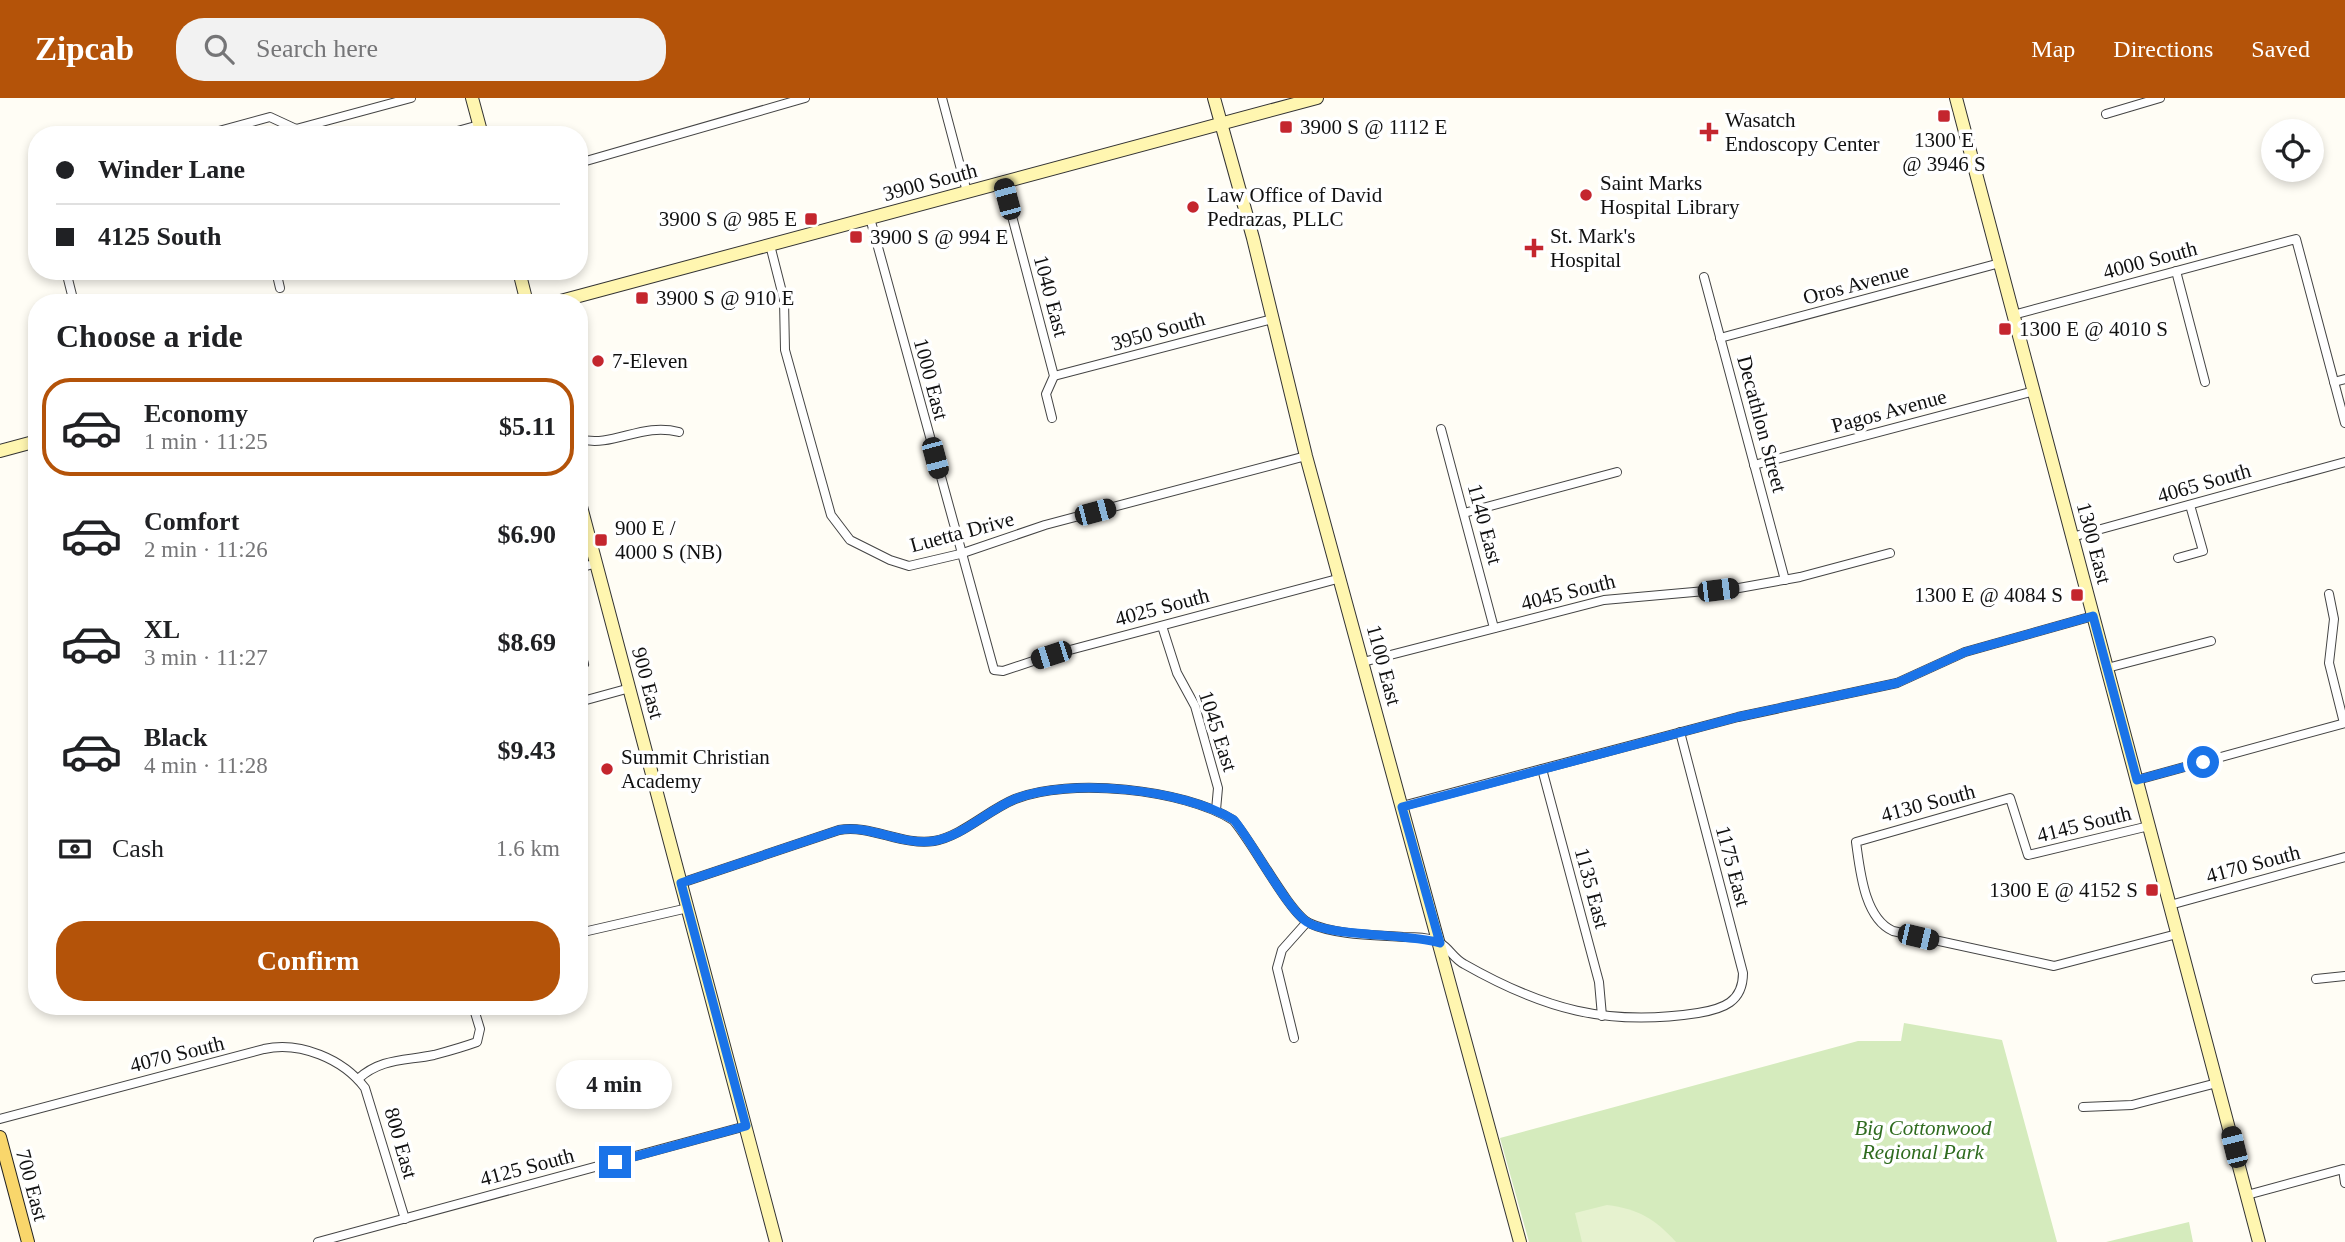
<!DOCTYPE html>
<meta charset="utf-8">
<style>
:root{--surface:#fff;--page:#f2f2f2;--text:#202124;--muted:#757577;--line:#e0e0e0;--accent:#b45309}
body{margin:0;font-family:"Times New Roman",serif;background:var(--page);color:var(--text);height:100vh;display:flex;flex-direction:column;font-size:26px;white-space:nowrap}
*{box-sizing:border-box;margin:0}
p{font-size:23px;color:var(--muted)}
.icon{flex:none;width:38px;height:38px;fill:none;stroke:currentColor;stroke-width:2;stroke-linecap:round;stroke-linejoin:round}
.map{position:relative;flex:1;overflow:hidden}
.details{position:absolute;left:28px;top:196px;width:560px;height:721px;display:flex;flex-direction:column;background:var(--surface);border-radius:28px;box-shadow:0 4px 10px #0003}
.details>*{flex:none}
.guide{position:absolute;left:28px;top:28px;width:560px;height:154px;border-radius:28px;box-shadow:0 4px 10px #0003;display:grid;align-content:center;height:154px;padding:0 28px;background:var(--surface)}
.buttons{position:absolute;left:2261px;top:21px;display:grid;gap:14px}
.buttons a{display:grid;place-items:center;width:63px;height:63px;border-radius:50%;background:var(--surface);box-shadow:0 4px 10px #0003;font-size:35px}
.end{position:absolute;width:32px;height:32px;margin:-16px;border:9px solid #1a73e8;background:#fff;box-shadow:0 0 0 4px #fff}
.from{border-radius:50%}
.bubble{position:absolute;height:49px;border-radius:24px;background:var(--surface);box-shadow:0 4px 10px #0003;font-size:23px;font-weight:800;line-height:49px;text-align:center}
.car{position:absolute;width:21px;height:42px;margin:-21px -10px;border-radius:9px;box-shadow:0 0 5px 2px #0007;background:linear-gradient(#222 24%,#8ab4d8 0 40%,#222 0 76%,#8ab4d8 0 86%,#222 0)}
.guide b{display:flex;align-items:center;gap:24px;height:66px;font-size:26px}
.guide b+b{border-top:2px solid var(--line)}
.guide i{width:18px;height:18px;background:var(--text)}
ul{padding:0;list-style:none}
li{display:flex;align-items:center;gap:21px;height:98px;margin:0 14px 10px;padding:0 14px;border:4px solid transparent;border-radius:28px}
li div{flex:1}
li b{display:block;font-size:26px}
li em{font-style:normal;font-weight:800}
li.selected{border-color:var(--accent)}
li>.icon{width:63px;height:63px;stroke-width:1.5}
h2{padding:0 28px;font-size:32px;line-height:84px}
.pay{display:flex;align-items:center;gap:18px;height:77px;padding:0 28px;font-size:26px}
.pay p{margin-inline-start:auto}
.primary-button{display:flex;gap:14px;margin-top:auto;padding:14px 28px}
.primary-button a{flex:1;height:80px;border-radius:28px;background:var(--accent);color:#fff;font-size:28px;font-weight:800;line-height:80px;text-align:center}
header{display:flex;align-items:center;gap:42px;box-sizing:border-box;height:98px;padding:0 35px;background:var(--accent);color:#fff}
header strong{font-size:33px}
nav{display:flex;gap:38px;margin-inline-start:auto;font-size:24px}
.search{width:490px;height:63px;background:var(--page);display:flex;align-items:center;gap:18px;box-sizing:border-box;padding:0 24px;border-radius:28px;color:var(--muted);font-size:26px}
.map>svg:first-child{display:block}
</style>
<header>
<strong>Zipcab</strong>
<div class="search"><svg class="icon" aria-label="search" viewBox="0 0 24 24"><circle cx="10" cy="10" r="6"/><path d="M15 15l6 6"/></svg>Search here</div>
<nav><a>Map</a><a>Directions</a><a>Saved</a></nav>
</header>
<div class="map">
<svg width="2345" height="1144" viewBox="0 0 2345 1144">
<rect width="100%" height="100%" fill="#fffdf5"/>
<g fill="#d5ebbd">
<polygon points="1904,925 2002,942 2057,1144 1529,1144 1500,1040 1858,943 1901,943"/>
<polygon points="2189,1124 2193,1144 2106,1144"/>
</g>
<path fill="#e6f2cf" d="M 1607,1107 C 1639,1111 1655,1121 1676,1144 L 1582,1144 L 1575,1115 Z"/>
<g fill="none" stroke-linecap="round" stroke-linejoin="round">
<g stroke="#444" stroke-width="10">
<g id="street">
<polyline points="942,0 967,94"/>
<polyline points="2106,16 2160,0"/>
<polyline points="204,37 270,19 296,31 411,0"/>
<polyline points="443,37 479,27"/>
<polyline points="579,65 805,0"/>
<polyline points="1003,84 1054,278 1046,296 1052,320"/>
<polyline points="870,120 994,572 1003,573 1051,557 1341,480"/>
<polyline points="770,147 784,202 785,252 831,417 850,442 890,462 909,468 960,456 1045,427 1306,358"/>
<polyline points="66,173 74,205"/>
<polyline points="276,173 280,190"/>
<polyline points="2176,173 2205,284"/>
<polyline points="1704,179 1785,482"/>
<polyline points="2013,217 2296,141 2345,325"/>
<polyline points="1720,240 2000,165"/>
<polyline points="1054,278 1272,221"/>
<polyline points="2334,284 2345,281"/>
<polyline points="1441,331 1494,530"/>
<path d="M 579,341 C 614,350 641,324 679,334"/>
<polyline points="1754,367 2034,293"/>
<polyline points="1464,415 1617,374"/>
<polyline points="2072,439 2345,364"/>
<polyline points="2178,460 2203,453 2190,407"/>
<polyline points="579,470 597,465"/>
<polyline points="2329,496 2334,521 2329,565 2344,625"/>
<polyline points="1162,528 1177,575 1195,608 1218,690 1216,712"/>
<polyline points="579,549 584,566 579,568"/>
<polyline points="1363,564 1604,502 1739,490 1800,479 1890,455"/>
<polyline points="2107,570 2211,543"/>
<polyline points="579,604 630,590"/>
<polyline points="1542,671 1599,884 1602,918"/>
<polyline points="2137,682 2345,625"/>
<polyline points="1402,708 1738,619 1897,585 1965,554 2093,518"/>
<path d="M 2149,728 L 2028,757 L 2010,700 L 1856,744 C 1860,772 1864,820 1893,833 L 2054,868 L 2177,836"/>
<path d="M 681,785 L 839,732 C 870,726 902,748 934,743 C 962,738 988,712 1015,701 C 1069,679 1184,691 1233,722 C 1252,743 1289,815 1309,825 C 1334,837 1375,837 1403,839 C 1415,839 1429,839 1440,845 C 1449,850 1454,861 1464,866 C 1543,911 1607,929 1698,915 C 1723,911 1743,904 1743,875 L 1680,634"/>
<polyline points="2170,807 2345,759"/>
<polyline points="579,835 688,810"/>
<polyline points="2316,881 2345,878"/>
<polyline points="1294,940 1277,870 1282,852 1307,824"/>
<path d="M 358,981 C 381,960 405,963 434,957 C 449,953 463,949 477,944 L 480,931 L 473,908"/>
<polyline points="2083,1009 2132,1007 2217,985"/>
<path d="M 0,1021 L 264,951 C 300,943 343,961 365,990 L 405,1121"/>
<polyline points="2247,1097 2343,1071 2345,1085"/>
<polyline points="318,1144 746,1028"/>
</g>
</g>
<g stroke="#333" stroke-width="14">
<g id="secondary">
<polyline points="472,0 482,37"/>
<polyline points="1214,0 1253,140 1306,358 1520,1144"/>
<polyline points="1956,0 2259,1144"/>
<polyline points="519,173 527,205"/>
<polyline points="553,205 1317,0"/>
<polyline points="0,353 37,343"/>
<polyline points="579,401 776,1144"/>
</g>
</g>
<g stroke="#222" stroke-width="14">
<polyline id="primary" points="0,1039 28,1144"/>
</g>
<use href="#street" stroke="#fff" stroke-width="8"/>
<use href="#secondary" stroke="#fff6b0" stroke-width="12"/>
<use href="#primary" stroke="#f9d66b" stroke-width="12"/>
</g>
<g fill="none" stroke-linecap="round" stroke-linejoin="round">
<path stroke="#1a73e8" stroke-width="9" d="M 615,1064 L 746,1028 L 681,785 L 839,732 C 870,726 902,748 934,743 C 963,738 988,712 1015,701 C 1069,679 1184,691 1234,722 C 1252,744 1287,811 1307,824 C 1330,839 1408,835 1440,845 L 1402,709 L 1738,619 L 1897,585 L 1965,554 L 2093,518 L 2137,682 L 2203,664"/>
</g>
<g fill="#c4262e" stroke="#fff" stroke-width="2.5">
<rect x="1937" y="11" width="14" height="14" rx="3.5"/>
<rect x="1279" y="22" width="14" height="14" rx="3.5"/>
<path d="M1705.5 23.5h7v7h7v7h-7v7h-7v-7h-7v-7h7z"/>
<circle cx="1586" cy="97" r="7"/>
<circle cx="1193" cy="109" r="7"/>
<rect x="804" y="114" width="14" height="14" rx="3.5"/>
<rect x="849" y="132" width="14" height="14" rx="3.5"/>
<path d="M1530.5 139.5h7v7h7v7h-7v7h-7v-7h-7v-7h7z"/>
<rect x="635" y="193" width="14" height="14" rx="3.5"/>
<rect x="1998" y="224" width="14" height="14" rx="3.5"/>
<circle cx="598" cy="263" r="7"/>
<rect x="594" y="435" width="14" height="14" rx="3.5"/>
<rect x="2070" y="490" width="14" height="14" rx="3.5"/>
<circle cx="607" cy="671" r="7"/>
<rect x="2145" y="785" width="14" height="14" rx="3.5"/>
</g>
<g text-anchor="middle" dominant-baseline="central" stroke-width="7" stroke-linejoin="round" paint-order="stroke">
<g font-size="21" fill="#111" stroke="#fff" text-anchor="start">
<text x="1725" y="22">Wasatch<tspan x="1725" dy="24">Endoscopy Center</tspan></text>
<text x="1300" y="29">3900 S @ 1112 E</text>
<text x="1944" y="42" text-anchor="middle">1300 E<tspan x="1944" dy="24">@ 3946 S</tspan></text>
<text x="1600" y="85">Saint Marks<tspan x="1600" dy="24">Hospital Library</tspan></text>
<text x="1207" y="97">Law Office of David<tspan x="1207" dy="24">Pedrazas, PLLC</tspan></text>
<text x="797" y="121" text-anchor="end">3900 S @ 985 E</text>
<text x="1550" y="138">St. Mark's<tspan x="1550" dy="24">Hospital</tspan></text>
<text x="870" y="139">3900 S @ 994 E</text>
<text x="656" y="200">3900 S @ 910 E</text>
<text x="2019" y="231">1300 E @ 4010 S</text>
<text x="612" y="263">7-Eleven</text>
<text x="615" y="430">900 E /<tspan x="615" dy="24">4000 S (NB)</tspan></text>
<text x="2063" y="497" text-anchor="end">1300 E @ 4084 S</text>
<text x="621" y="659">Summit Christian<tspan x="621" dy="24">Academy</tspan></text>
<text x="2138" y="792" text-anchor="end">1300 E @ 4152 S</text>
</g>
<g font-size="21" fill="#111" stroke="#fff">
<text transform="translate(930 84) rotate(-15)">3900 South</text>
<text transform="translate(2150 162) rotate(-15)">4000 South</text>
<text transform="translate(1856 186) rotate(-15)">Oros Avenue</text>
<text transform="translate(1051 198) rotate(75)">1040 East</text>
<text transform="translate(1158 233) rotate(-16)">3950 South</text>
<text transform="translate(931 281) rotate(75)">1000 East</text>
<text transform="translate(1889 313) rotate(-15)">Pagos Avenue</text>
<text transform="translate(1762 326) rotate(75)">Decathlon Street</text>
<text transform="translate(2204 385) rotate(-16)">4065 South</text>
<text transform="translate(1485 426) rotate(75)">1140 East</text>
<text transform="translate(962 434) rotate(-15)">Luetta Drive</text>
<text transform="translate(2094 445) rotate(75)">1300 East</text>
<text transform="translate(1568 494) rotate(-14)">4045 South</text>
<text transform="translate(1162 509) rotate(-15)">4025 South</text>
<text transform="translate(1384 567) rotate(75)">1100 East</text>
<text transform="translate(648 585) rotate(75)">900 East</text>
<text transform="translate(1218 633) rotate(72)">1045 East</text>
<text transform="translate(1928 705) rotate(-15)">4130 South</text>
<text transform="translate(2084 726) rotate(-14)">4145 South</text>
<text transform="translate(2253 766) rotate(-15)">4170 South</text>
<text transform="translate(1733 768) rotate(75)">1175 East</text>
<text transform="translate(1592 790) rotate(75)">1135 East</text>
<text transform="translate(177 956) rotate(-14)">4070 South</text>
<text transform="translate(401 1045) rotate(74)">800 East</text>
<text transform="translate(527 1069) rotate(-15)">4125 South</text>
<text transform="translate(32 1087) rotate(75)">700 East</text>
</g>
<g font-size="21" font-style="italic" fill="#2f6b1f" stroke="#fff">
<text x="1923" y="1030">Big Cottonwood<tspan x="1923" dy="24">Regional Park</tspan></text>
</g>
</g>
</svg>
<div class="buttons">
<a><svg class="icon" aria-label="locate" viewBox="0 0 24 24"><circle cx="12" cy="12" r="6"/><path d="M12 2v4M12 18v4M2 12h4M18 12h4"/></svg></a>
</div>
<i class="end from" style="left:2203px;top:664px"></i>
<i class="end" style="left:615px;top:1064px"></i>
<div class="bubble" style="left:556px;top:962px;width:116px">4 min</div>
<i class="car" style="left:1007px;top:101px;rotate:345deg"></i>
<i class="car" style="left:935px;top:360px;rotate:165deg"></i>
<i class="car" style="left:1095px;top:414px;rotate:75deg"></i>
<i class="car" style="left:1718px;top:492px;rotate:83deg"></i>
<i class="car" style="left:1051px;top:557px;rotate:252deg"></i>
<i class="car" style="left:1918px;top:839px;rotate:103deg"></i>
<i class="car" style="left:2234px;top:1049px;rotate:346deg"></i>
<div class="guide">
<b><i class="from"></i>Winder Lane</b>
<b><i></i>4125 South</b>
</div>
<section class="details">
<h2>Choose a ride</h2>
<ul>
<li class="selected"><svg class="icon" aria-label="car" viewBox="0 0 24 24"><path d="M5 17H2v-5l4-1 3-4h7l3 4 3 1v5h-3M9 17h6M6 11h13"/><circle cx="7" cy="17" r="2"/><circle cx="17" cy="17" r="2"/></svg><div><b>Economy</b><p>1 min · 11:25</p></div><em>$5.11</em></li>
<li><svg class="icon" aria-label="car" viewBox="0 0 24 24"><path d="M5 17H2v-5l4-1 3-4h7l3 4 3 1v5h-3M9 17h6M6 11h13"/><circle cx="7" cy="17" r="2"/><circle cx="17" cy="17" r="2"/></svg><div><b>Comfort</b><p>2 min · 11:26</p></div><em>$6.90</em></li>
<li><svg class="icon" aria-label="car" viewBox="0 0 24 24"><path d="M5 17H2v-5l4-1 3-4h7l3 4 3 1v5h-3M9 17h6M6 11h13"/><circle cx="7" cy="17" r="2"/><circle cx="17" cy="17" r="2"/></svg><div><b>XL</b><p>3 min · 11:27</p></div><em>$8.69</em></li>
<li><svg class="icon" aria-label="car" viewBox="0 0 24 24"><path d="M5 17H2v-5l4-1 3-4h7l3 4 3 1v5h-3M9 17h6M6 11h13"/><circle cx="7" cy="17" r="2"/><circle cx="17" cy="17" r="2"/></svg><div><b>Black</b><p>4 min · 11:28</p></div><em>$9.43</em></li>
</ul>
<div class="pay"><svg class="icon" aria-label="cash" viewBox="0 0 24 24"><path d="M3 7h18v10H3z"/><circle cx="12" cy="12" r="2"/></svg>Cash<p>1.6 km</p></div>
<div class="primary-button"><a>Confirm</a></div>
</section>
</div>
